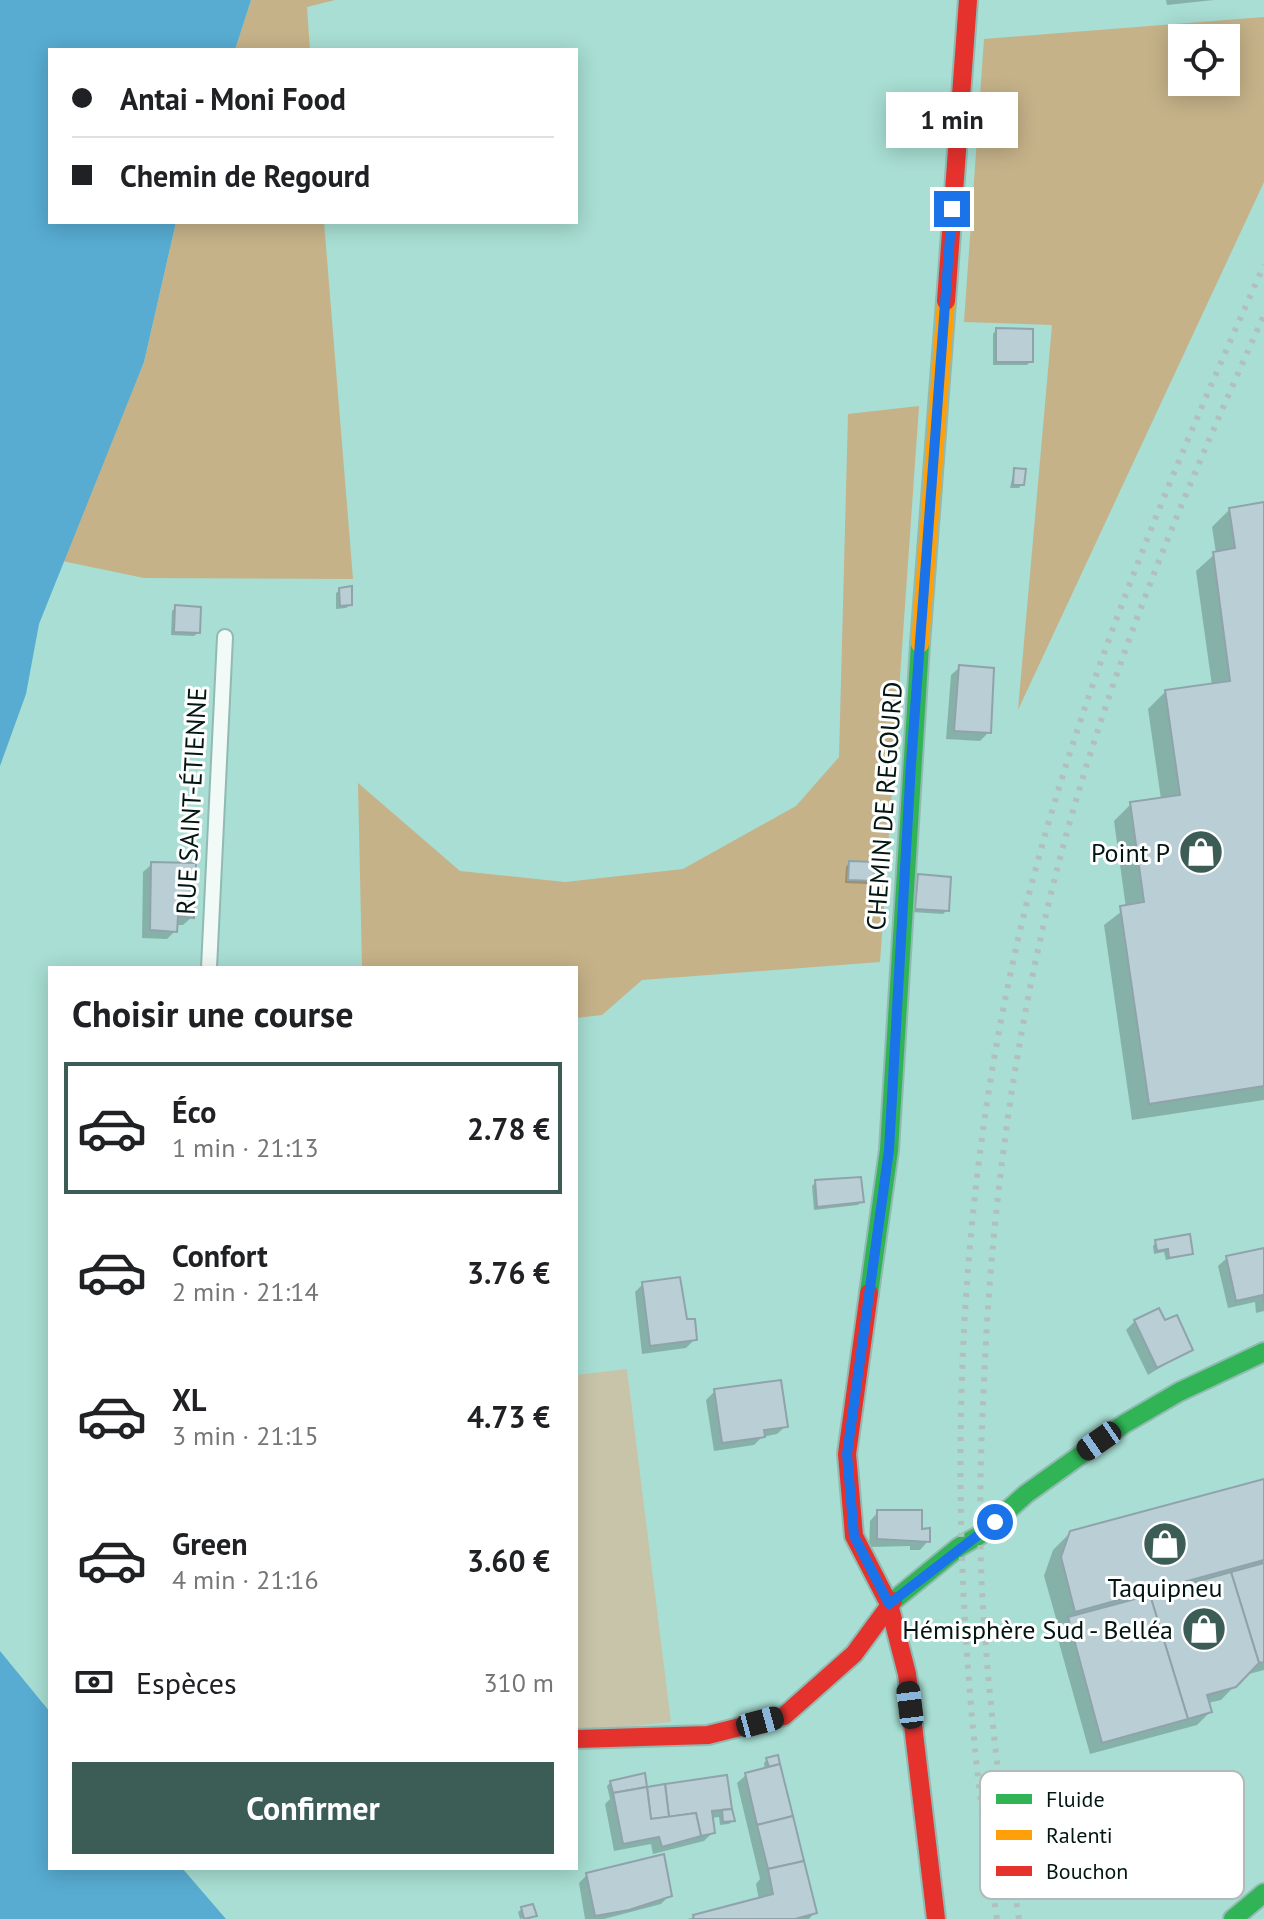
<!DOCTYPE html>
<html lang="fr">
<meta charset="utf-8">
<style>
:root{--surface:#fff;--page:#f6f6f6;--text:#202124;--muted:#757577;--line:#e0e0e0;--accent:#3c5c56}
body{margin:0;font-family:"PT Sans",sans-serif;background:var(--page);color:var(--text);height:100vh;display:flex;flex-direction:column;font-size:30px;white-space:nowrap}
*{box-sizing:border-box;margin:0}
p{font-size:26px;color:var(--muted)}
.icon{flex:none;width:44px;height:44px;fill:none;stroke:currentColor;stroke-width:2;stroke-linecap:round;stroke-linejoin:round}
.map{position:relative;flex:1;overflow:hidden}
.side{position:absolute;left:48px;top:966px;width:530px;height:904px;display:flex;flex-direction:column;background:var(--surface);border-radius:0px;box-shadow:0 4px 20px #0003}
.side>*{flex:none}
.banner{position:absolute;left:48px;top:48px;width:530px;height:176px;border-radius:0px;box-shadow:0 4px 20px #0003;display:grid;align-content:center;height:176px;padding:0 24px;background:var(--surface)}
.fabs{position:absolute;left:1168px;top:24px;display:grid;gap:16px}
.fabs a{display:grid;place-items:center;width:72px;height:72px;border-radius:0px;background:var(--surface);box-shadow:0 4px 20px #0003;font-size:40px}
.end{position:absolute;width:36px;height:36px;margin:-18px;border:10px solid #1a73e8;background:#fff;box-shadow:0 0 0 4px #fff}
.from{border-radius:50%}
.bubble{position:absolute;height:56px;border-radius:0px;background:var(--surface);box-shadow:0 4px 20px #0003;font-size:26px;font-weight:700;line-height:56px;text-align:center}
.car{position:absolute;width:24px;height:48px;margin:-24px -12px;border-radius:10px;box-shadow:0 0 6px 2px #0007;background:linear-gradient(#222 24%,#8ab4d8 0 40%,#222 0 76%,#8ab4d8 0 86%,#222 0)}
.banner b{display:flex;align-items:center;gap:28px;height:76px;font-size:30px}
.banner b+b{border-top:2px solid var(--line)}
.banner i{width:20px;height:20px;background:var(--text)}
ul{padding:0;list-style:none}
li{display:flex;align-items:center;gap:24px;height:132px;margin:0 16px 12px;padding:0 8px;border:4px solid transparent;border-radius:0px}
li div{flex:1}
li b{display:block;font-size:30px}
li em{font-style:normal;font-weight:700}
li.current{border-color:var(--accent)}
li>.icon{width:72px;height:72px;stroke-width:1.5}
h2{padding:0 24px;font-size:36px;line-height:96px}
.pay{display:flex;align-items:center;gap:20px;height:88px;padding:0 24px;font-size:30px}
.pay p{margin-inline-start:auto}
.action{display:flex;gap:16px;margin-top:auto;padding:16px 24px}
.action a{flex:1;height:92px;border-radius:0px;background:var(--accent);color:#fff;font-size:32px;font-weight:700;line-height:92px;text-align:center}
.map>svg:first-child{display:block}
</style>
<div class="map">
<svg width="1264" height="1919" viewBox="0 0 1264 1919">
<rect width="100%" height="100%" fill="#a8ded3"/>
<polygon fill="#c8c4a9" points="627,1369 671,1722 576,1732 576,1375"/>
<g fill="#c5b289" fill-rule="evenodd">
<polygon points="251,0 335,0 307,7 310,50 235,50"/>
<path d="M 1264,17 L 1264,182 L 1018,710 L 1052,325 L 964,322 L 984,39 ZM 1182,38 L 1226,38 L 1226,82 L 1182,82 Z"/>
<polygon points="176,222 324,222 353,579 144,578 62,561 144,362"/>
<polygon points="919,406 880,962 642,980 602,1015 576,1018 576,968 362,968 358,783 460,871 565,882 683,869 796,806 839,757 848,414"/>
</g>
<g fill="#58acd2">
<polygon points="0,0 251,0 235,50 50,50 50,222 176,222 144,362 39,624 26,694 0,766"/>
<polygon points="0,1651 50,1712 50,1868 182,1868 226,1919 0,1919"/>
</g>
<g fill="#0003">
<polygon points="1166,0 1214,0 1167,5"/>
<polygon points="996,330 1031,361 1027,365 993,365 993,334"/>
<polygon points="1014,470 1022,484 1019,488 1010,488"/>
<polygon points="1264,504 1264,1100 1132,1120 1104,925 1126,908 1114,821 1131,804 1161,799 1148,709 1165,692 1212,686 1196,571 1216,553 1212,527 1230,509"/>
<polygon points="340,590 350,605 346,608 336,609 336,593"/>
<polygon points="175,608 198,633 194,636 171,635 172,611"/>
<polygon points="960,667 989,732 980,741 946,739 951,675"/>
<polygon points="849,863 872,880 868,884 845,883 846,867"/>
<polygon points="152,864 192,917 183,925 175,925 175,931 167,939 142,938 143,872"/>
<polygon points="949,879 947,910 943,914 912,912"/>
<polygon points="816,1182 862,1201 858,1205 814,1210 812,1186"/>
<polygon points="1156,1242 1191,1253 1166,1260 1164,1252 1154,1254 1153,1246"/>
<polygon points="1264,1250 1264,1311 1256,1313 1255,1302 1228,1308 1218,1266 1227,1258"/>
<polygon points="643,1284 685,1321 695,1339 686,1348 642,1354 635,1292"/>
<polygon points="1135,1321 1164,1322 1190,1349 1148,1375 1126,1330"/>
<polygon points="715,1391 786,1426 777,1434 762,1437 754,1445 714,1451 706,1400"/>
<polygon points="1264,1480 1264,1670 1245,1675 1221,1700 1208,1703 1210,1712 1197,1725 1090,1754 1056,1632 1059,1629 1044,1576 1053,1550 1071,1532"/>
<polygon points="878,1512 920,1531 928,1541 920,1550 910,1550 910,1546 869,1547 870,1521"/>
<polygon points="767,1759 815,1912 809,1919 687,1919 759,1900 756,1884 760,1879 737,1783 746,1775 765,1770 764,1763"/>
<polygon points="725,1777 733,1821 729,1824 720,1825 719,1817 711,1818 713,1832 704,1841 653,1854 651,1844 614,1851 605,1804 610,1799 607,1786 611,1782 645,1788"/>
<polygon points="587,1875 670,1895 661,1904 604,1919 585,1919 579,1883"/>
<polygon points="522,1909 534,1915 520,1919 518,1912"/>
</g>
<g fill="#baced6" stroke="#90a3ab" stroke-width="2">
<polygon points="996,328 1033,329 1033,362 996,362"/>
<polygon points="1014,468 1026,469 1024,485 1013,485"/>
<polygon points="1264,502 1264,1086 1149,1104 1120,906 1144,902 1130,802 1180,795 1165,690 1230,681 1213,552 1235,548 1229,508"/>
<polygon points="352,586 352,605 340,606 339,588"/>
<polygon points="175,605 201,607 200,633 174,632"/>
<polygon points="959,665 994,668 991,733 954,731"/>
<polygon points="849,861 875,862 874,881 848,880"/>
<polygon points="151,862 196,863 194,918 178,916 177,932 150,930"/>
<polygon points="918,874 951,877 949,911 915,909"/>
<polygon points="861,1177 864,1202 817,1207 815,1180"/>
<polygon points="1190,1234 1193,1254 1169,1258 1168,1249 1157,1251 1155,1240"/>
<polygon points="1264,1248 1264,1304 1263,1295 1236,1301 1226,1256"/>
<polygon points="680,1277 687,1319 695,1319 697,1340 650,1346 642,1282"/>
<polygon points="1159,1308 1165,1320 1177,1315 1193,1350 1157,1368 1134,1320"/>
<polygon points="781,1380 788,1427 764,1430 765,1437 722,1443 714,1389"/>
<polygon points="1264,1479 1264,1560 1075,1612 1061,1557 1070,1531"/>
<polygon points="877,1510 922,1510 922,1529 930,1528 930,1542 877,1539"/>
<polygon points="1264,1563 1264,1662 1259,1663 1231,1572"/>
<polygon points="1231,1572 1259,1663 1236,1687 1207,1695 1212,1712 1188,1719 1150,1595"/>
<polygon points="1150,1595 1188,1719 1102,1743 1068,1617"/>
<polygon points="778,1755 780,1764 769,1767 766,1758"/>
<polygon points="780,1764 793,1816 757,1825 745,1773"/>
<polygon points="645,1773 647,1787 613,1793 610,1781"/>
<polygon points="727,1775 732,1809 712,1811 715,1833 701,1836 696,1813 669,1817 665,1784"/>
<polygon points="665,1784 669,1817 651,1819 647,1787"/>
<polygon points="647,1787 651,1819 696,1813 701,1836 662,1847 659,1837 623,1844 613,1793"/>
<polygon points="732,1809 735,1821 723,1822 722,1810"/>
<polygon points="793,1816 804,1861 768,1869 757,1825"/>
<polygon points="664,1854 672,1896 629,1910 595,1916 586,1873"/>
<polygon points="804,1861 817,1913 795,1919 694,1919 693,1915 773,1894 768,1869"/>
<polygon points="533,1904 537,1916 524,1919 521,1907"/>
</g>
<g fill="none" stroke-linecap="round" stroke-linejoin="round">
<g stroke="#90bab2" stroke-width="18">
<polyline id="lane" points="209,968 225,637"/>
</g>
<g stroke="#90bab2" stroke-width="22">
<g id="fast">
<polyline points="869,1293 889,1150 920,644"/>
<polyline points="893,1601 959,1547 980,1535 1026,1494 1124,1424 1179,1392 1264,1352"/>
<polyline points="1233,1919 1264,1893"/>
</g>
</g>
<g stroke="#90bab2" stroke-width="22">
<polyline id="slow" points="920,644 946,301"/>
</g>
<g stroke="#90bab2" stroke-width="22">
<g id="jam">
<polyline points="946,301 968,0"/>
<polyline points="869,1293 847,1454 854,1536 889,1604 907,1674 936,1919"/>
<polyline points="576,1739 708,1735 784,1716 854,1654 893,1601"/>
</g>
</g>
<use href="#lane" stroke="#f2faf8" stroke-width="14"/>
<use href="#fast" stroke="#30b455" stroke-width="18"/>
<use href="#slow" stroke="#ff9f0a" stroke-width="18"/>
<use href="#jam" stroke="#e5322d" stroke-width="18"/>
<g stroke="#b2c0bd" stroke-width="6" stroke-dasharray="4 8" stroke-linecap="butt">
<path d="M 997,1919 C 944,1582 944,1231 1028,898 C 1084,679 1172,471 1264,265"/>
<path d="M 1019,1919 C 1003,1820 991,1722 984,1623 C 978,1543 980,1462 984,1382 C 993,1161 1028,941 1098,730 C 1144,588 1203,451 1264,315"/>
</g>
</g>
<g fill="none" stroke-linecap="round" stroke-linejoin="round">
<polyline stroke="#1a73e8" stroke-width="10" points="952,209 911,764 889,1150 847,1454 854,1536 889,1604 995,1522"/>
</g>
<defs>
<g id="shop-disc" transform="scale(2.3)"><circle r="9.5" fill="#3c5c56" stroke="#fff"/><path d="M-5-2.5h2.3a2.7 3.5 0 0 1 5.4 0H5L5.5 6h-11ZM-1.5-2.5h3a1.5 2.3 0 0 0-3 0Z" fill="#fff"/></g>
</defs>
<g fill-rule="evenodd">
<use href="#shop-disc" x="1201" y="852"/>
<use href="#shop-disc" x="1165" y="1544"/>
<use href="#shop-disc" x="1204" y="1629"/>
</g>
<g text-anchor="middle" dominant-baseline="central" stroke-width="6" stroke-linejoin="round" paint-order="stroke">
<g font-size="26" fill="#021612" stroke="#fff">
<text transform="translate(191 801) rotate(-87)">RUE SAINT-ÉTIENNE</text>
<text transform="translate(884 806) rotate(-86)">CHEMIN DE REGOURD</text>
</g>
<g font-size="26" fill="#021612" stroke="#fff" text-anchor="end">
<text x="1170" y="852">Point P</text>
<text x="1165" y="1587" text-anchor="middle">Taquipneu</text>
<text x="1173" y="1629">Hémisphère Sud - Belléa</text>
</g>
</g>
<rect x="980" y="1771" width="264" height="128" rx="12" fill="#fff" stroke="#b3b9b8" stroke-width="2"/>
<rect x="996" y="1794" width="36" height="10" fill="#30b455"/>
<rect x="996" y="1830" width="36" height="10" fill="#ff9f0a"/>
<rect x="996" y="1866" width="36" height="10" fill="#e5322d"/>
<g font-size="22" fill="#021612">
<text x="1046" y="1807">Fluide</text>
<text x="1046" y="1843">Ralenti</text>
<text x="1046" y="1879">Bouchon</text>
</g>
</svg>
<div class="fabs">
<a><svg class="icon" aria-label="locate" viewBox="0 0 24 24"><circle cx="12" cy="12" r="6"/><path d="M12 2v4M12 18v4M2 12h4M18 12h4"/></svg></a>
</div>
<i class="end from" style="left:995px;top:1522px"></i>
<i class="end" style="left:952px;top:209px"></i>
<div class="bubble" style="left:886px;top:92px;width:132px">1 min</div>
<i class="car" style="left:1099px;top:1441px;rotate:235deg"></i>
<i class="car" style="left:910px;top:1705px;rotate:353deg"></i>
<i class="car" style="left:760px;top:1722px;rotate:75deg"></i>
<div class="banner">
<b><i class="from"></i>Antai - Moni Food</b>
<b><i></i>Chemin de Regourd</b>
</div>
<section class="side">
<h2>Choisir une course</h2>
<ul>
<li class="current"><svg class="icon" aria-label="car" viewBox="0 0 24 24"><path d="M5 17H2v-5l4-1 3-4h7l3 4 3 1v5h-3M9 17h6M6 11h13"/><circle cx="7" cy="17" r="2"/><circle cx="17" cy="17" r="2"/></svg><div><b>Éco</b><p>1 min · 21:13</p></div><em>2.78 €</em></li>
<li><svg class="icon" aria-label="car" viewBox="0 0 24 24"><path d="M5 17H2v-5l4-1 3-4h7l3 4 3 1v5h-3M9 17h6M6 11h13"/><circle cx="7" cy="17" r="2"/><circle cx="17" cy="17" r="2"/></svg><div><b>Confort</b><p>2 min · 21:14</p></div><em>3.76 €</em></li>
<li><svg class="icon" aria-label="car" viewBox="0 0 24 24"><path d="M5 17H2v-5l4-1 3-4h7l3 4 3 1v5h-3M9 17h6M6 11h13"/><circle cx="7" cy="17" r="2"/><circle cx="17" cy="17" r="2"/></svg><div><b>XL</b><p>3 min · 21:15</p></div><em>4.73 €</em></li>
<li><svg class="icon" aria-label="car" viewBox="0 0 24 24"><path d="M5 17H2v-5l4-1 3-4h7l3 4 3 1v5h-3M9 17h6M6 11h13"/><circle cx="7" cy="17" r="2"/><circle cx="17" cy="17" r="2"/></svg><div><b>Green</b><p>4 min · 21:16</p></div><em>3.60 €</em></li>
</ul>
<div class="pay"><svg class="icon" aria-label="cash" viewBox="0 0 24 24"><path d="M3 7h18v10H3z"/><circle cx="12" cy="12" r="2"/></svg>Espèces<p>310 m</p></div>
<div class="action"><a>Confirmer</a></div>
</section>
</div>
